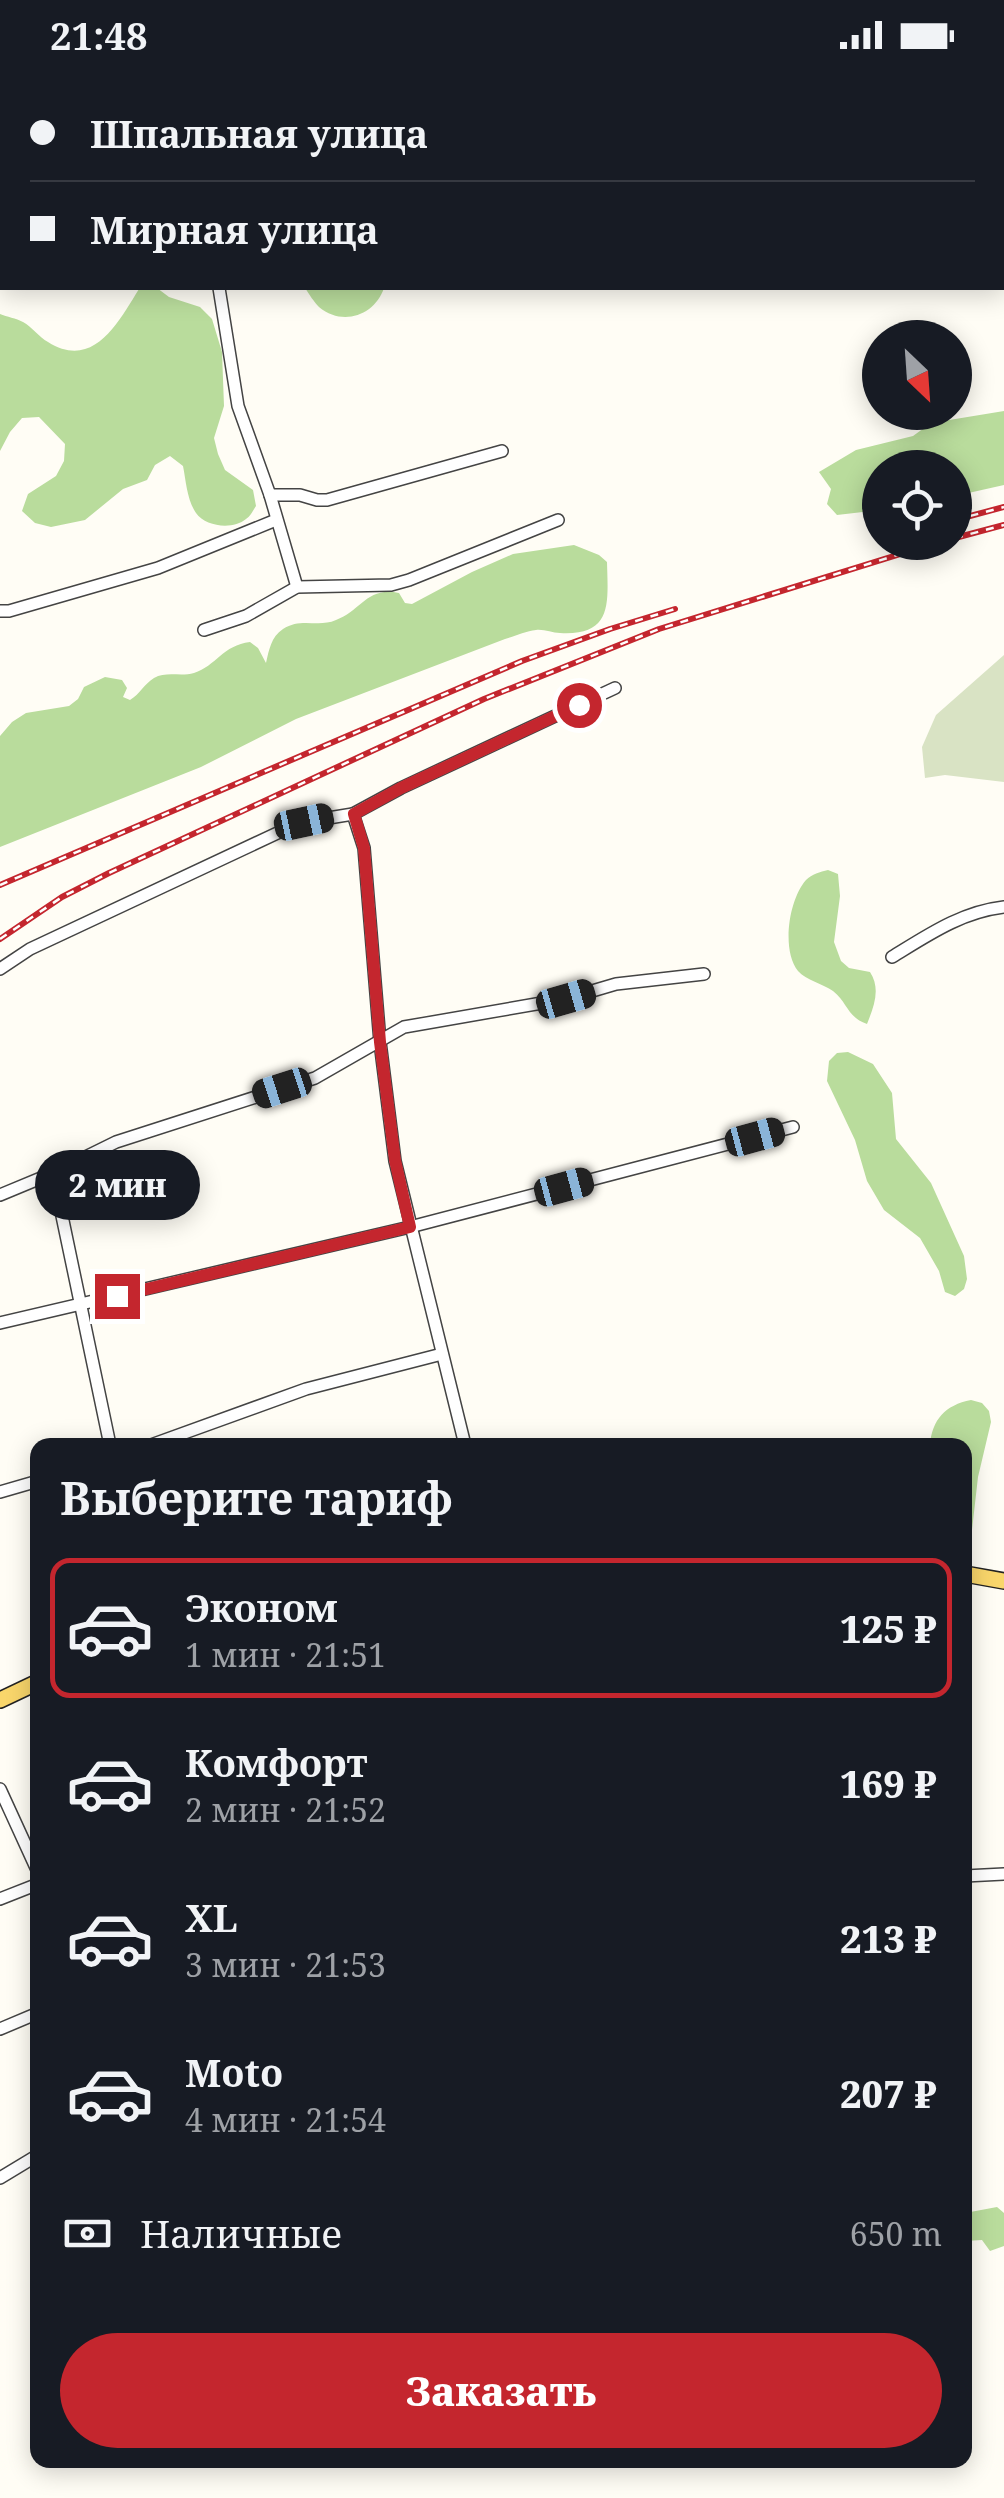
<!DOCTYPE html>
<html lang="ru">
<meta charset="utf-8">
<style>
:root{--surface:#171b24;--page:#20242c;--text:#f1f3f6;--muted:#9ea1a6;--line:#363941;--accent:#c4262e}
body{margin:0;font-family:"Noto Serif",serif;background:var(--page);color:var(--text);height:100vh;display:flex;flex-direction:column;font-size:38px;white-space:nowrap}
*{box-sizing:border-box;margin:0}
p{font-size:32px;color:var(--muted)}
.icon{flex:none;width:55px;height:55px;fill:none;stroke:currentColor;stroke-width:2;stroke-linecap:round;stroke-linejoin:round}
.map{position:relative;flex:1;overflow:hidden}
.sheet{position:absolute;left:30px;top:1368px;width:942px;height:1030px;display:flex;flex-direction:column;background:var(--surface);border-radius:20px;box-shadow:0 5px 25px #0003}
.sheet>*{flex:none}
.hud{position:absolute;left:0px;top:0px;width:1005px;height:220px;box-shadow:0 5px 25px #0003;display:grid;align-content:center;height:220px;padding:0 30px;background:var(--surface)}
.needle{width:65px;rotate:155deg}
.buttons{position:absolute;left:862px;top:250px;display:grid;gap:20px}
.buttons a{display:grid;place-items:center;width:110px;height:110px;border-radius:50%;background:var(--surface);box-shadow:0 5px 25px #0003;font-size:50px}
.end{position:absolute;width:45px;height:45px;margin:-22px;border:12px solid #c4262e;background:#fff;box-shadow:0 0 0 5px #fff}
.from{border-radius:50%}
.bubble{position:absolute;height:70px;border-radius:35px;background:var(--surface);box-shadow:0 5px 25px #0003;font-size:32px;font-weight:800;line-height:70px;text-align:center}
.car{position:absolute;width:30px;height:60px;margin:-30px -15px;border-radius:12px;box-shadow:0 0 8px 2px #0007;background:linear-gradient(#222 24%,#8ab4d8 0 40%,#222 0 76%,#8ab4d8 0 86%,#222 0)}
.hud b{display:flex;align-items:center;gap:35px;height:95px;font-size:38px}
.hud b+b{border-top:2px solid var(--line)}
.hud i{width:25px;height:25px;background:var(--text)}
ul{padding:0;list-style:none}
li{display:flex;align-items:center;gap:30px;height:140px;margin:0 20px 15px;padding:0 10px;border:5px solid transparent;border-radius:20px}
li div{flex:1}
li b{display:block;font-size:38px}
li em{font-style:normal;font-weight:800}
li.active{border-color:var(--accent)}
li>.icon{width:90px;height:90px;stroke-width:1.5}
h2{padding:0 30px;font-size:45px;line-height:120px}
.pay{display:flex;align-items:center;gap:25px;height:110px;padding:0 30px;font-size:38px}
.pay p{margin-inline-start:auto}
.button{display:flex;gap:20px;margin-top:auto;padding:20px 30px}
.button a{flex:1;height:115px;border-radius:60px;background:var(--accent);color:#fff;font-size:40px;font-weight:800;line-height:115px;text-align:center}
.status{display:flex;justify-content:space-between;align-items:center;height:70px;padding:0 50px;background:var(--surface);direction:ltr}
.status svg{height:28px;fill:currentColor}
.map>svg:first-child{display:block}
</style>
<div class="status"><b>21:48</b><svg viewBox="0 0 49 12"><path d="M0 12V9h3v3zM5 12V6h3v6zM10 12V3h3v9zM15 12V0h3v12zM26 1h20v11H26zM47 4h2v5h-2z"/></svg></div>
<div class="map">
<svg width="1004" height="2428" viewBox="0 0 1004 2428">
<rect width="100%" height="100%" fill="#fffdf5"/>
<g fill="#b9dc9c">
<path d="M 157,218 L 169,227 L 200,237 L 212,249 L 222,282 L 224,336 L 214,368 L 218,384 L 225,400 L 253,420 L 256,436 C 253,440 251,446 246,449 C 233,460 206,457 196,443 C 187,430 186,411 183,396 L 170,386 L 155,395 L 147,410 L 123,419 L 85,450 L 51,457 L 35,453 L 22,441 L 28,424 L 56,406 L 64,391 L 65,374 L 39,347 L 22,348 L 10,362 L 0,381 L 0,244 C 7,247 16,248 23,252 C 32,257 39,267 48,272 C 94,301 119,251 139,219 Z"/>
<path d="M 305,218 L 384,218 C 375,245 343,257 319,237 C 314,232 309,224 305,218 Z"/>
<polygon points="1004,341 1004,415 955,426 955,398 880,398 880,440 837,445 827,434 831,419 819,402 856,380 913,366 931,353"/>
<path d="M 574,475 L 599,485 L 607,492 C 608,533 613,566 560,563 C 552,563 544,559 536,560 C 526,561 515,566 505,569 L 296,649 L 201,697 L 0,777 L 0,666 L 12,652 L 26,643 L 69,636 L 78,629 L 84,617 L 105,607 L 122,610 L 127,618 L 123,627 L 130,630 C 140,624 144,614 154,608 C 166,601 181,607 194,603 C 216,596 223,575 250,572 L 258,578 L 266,593 C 269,580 271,567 283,559 C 301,547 318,558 336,550 C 361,541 367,516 399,523 L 405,533 L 412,534 L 472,502 L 513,484 Z"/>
<path d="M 828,800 L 838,804 L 840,826 L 834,872 L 841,891 L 849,898 L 870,902 C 881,919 874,936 867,954 C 847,947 848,933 833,921 C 823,914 806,910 798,901 C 781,880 789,829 806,810 C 812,804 820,802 828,800 Z"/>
<polygon points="848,982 873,994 892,1023 896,1069 931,1113 964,1186 967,1209 964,1219 955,1226 945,1222 939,1201 920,1168 884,1140 867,1111 855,1070 827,1011 829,991 837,983"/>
<path d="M 971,1330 L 982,1333 L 989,1341 L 991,1352 L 978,1407 L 972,1460 L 965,1472 L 965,1375 L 930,1375 C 932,1350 945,1335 971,1330 Z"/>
<polygon points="997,2137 1004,2143 1004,2176 990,2181 982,2170 965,2171 965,2143"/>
</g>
<polygon fill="#d9e3c4" points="1004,585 1004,712 945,705 925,708 922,677 936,645"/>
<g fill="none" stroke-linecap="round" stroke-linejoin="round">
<g stroke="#444" stroke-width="14">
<g id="minor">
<polyline points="123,0 126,2"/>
<polyline points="78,2 79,0"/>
<polyline points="0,137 2,131"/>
<polyline points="219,218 238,336 270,425 297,517"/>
<polyline points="270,425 300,425 317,430 327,430 502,381"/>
<polyline points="0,541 9,541 158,498 276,450"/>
<polyline points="204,560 246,546 297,517 391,515 409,510 558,450"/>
<polyline points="353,744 364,778 380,972 395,1091 465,1375"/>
<path d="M 892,887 C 928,865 961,842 1004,837"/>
<polyline points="0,899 30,879 286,759 304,752 353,744 401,718 615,618"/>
<polyline points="53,1103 110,1375"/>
<polyline points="0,1125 53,1103 116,1072 315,1008 404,957 565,929 616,914 704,904"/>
<polyline points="0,1253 410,1157 793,1057"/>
<polyline points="151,1375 306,1319 442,1284"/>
<polyline points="0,1422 38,1411"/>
<polyline points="0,1719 38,1802"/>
<polyline points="965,1806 1004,1804"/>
<polyline points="0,1829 38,1814"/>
<polyline points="0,1959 38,1943"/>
<polyline points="0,2108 38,2085"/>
</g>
</g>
<g stroke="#222" stroke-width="18">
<g id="major">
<polyline points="965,1504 1004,1511"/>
<polyline points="0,1630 38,1612"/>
</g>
</g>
<use href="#minor" stroke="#fff" stroke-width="11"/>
<use href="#major" stroke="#f9d66b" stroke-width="15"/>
<g stroke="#c4262e" stroke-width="6">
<g id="rail">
<polyline points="955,450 1004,437"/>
<polyline points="955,468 1004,455"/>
<polyline points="0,815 522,591 610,559 675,539"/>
<polyline points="0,869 62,827 109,803 484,629 659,559 939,472"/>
</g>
</g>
<use href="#rail" stroke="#fff" stroke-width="2.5" stroke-dasharray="8" stroke-linecap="butt"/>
</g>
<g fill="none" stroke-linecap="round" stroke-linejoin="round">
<polyline stroke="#c4262e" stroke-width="12" points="117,1226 410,1157 395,1090 380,972 364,778 354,744 401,718 579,635"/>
</g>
</svg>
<div class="buttons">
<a><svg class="needle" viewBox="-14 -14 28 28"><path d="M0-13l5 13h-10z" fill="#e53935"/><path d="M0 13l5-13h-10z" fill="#9ea1a6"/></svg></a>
<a><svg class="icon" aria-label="locate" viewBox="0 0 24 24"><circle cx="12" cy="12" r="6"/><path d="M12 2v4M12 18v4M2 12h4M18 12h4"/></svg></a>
</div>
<i class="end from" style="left:579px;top:635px"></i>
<i class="end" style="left:117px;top:1226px"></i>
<div class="bubble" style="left:35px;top:1080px;width:165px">2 мин</div>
<i class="car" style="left:304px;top:752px;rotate:78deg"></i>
<i class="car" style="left:566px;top:929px;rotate:74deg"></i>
<i class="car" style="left:282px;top:1018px;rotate:252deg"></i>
<i class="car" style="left:755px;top:1067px;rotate:75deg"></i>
<i class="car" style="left:564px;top:1117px;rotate:75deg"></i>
<div class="hud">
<b><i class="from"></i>Шпальная улица</b>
<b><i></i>Мирная улица</b>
</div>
<section class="sheet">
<h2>Выберите тариф</h2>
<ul>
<li class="active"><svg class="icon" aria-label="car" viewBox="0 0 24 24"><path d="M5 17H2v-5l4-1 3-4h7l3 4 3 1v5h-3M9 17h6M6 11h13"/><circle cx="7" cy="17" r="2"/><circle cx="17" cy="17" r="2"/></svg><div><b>Эконом</b><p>1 мин · 21:51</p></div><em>125 ₽</em></li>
<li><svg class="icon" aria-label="car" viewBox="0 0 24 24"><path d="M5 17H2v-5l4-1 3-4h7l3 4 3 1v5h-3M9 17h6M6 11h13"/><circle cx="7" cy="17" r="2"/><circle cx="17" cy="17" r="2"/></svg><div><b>Комфорт</b><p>2 мин · 21:52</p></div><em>169 ₽</em></li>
<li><svg class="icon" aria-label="car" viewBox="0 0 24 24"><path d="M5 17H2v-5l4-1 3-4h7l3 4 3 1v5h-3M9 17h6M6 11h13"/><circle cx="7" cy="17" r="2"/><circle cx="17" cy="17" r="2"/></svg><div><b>XL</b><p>3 мин · 21:53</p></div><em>213 ₽</em></li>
<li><svg class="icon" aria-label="car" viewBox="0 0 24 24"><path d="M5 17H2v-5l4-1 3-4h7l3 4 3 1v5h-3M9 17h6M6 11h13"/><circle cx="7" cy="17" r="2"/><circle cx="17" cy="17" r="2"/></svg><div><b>Moto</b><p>4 мин · 21:54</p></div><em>207 ₽</em></li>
</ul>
<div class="pay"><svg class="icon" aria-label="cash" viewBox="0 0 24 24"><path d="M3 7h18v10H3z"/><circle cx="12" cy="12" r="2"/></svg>Наличные<p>650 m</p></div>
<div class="button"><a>Заказать</a></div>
</section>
</div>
